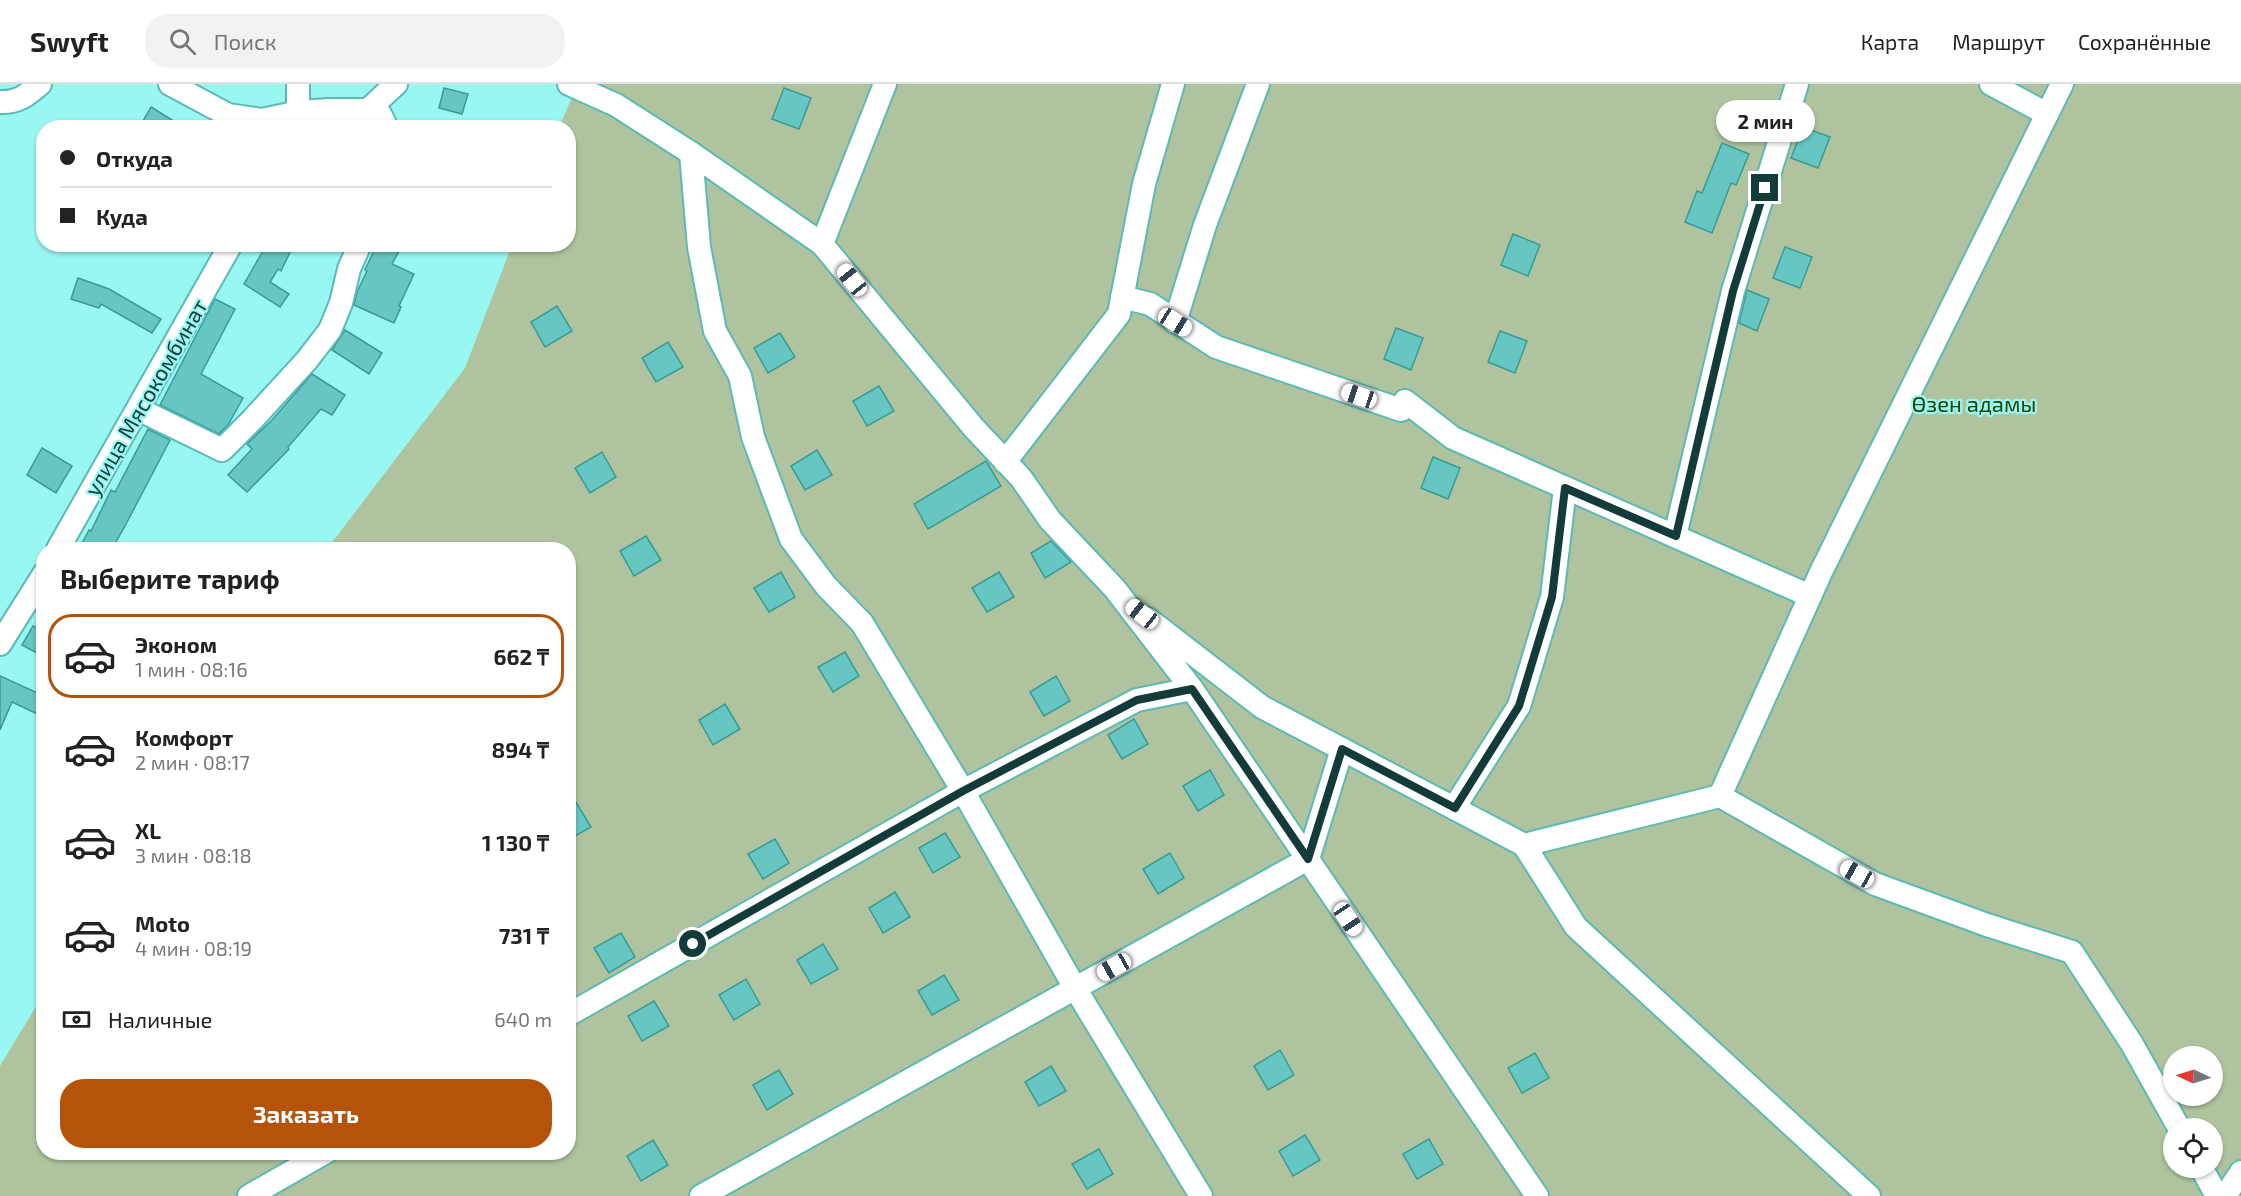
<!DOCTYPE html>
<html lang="ru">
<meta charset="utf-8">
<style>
:root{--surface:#fff;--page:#f2f2f2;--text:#222;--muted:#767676;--line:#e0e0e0;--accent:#b45309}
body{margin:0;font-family:"Exo 2",sans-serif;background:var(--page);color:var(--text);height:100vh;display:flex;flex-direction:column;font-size:22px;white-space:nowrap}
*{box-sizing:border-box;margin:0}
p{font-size:20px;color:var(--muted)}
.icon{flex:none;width:33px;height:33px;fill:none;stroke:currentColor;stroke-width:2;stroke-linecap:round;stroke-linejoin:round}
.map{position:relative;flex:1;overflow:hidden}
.panel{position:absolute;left:36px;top:458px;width:540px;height:618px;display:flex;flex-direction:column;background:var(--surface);border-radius:24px;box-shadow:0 2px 4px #0004}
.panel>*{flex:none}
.hud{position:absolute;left:36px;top:36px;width:540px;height:132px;border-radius:24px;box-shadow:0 2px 4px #0004;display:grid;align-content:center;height:132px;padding:0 24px;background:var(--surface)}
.needle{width:39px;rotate:274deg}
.controls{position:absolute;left:2163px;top:962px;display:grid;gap:12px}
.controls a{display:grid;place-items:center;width:60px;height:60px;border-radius:50%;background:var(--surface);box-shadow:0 2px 4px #0004;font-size:30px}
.end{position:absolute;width:27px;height:27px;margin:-14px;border:8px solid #123b39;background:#fff;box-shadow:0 0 0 3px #fff}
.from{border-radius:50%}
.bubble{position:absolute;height:42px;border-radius:21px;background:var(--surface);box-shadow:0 2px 4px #0004;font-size:20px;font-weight:700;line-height:42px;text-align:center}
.car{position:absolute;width:18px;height:36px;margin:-18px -9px;border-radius:8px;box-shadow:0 0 4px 2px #0007;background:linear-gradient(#fff 24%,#345 0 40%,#fff 0 76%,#345 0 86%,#fff 0)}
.hud b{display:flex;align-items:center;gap:21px;height:57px;font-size:22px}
.hud b+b{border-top:2px solid var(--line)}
.hud i{width:15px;height:15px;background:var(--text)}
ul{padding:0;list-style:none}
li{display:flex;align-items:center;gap:18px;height:84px;margin:0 12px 9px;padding:0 12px;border:3px solid transparent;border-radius:24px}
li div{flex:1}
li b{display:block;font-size:22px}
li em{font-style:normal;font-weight:700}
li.selected{border-color:var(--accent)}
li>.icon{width:54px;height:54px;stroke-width:1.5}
h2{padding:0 24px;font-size:27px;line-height:72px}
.pay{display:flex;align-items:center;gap:15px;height:66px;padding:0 24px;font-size:22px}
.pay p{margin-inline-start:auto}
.action{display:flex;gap:12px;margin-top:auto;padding:12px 24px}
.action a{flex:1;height:69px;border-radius:24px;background:var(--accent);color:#fff;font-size:24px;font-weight:700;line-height:69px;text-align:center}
header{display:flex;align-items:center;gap:36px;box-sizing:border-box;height:84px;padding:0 30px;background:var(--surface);border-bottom:2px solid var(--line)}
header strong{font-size:28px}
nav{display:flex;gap:33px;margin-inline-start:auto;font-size:21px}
.search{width:420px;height:54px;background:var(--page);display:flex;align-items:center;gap:15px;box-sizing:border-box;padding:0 21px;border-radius:24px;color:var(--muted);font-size:22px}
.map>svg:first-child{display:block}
</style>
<header>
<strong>Swyft</strong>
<div class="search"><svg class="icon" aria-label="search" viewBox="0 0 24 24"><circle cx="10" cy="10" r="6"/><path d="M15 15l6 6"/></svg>Поиск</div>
<nav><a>Карта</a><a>Маршрут</a><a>Сохранённые</a></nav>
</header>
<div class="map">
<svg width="2241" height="1112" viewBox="0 0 2241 1112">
<rect width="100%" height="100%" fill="#99f7f2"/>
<path fill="#afc49e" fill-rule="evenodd" d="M 578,0 L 2241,0 L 2241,1112 L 0,1112 L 0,982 L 43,911 L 44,1068 L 568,1068 L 568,465 L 327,465 L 465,284 L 512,161 L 568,160 L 568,44 L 559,43 ZM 2174,972 L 2212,972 L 2212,1011 L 2174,1011 ZM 2174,1044 L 2212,1044 L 2212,1083 L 2174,1083 Z"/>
<g fill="#66c7c2" stroke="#399b96" stroke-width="1.5">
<polygon points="444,4 468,10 462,30 439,24"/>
<polygon points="784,4 811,14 799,45 772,35"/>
<polygon points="151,23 185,44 139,44"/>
<polygon points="1803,43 1830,53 1818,84 1791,74"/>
<polygon points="1722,59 1749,70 1736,101 1731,99 1712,149 1685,138 1697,107 1702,109"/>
<polygon points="1513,150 1540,161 1528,192 1501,181"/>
<polygon points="267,160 294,160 281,187 278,185 270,198 289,210 280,223 244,200"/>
<polygon points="377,160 403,160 392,180 414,190 399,222 401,223 394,239 354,221 357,208 367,187 365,186"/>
<polygon points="1785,163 1812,173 1800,204 1773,194"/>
<polygon points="78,194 109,205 161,235 152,249 101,220 99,224 71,215"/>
<polygon points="1747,206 1769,215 1757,247 1739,239"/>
<polygon points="215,215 235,225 201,290 243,314 228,341 219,350 160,321"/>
<polygon points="557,222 572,247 545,263 531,238"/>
<polygon points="1396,244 1423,254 1411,286 1384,275"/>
<polygon points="345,246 382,269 369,290 332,266"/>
<polygon points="1500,247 1527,257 1515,289 1488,278"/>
<polygon points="780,249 795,273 768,289 754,264"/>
<polygon points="668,258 683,283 656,298 642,274"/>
<polygon points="312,290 345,311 332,331 321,325 288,363 289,365 247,408 228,391 252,365 247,360 272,336"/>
<polygon points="879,302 894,327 867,342 853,317"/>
<polygon points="148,345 170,356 125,442 112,465 79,465 89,446 91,447 111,406 115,408"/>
<polygon points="42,364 72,382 56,409 27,391"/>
<polygon points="817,366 832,391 805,406 791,382"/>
<polygon points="602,368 616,393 590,409 575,384"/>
<polygon points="1433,373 1460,384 1448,415 1421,404"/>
<polygon points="986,377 1001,402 928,445 914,420"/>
<polygon points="646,452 661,476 634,492 620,467"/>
<polygon points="1051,457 1071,478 1045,494 1031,469"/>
<polygon points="781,488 795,513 769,528 754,504"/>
<polygon points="999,488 1014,513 987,528 972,504"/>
<polygon points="33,542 44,547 44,573 22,561"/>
<polygon points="845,568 859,592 833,608 818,583"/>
<polygon points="0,592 44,612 44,633 12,618 0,646"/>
<polygon points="1056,592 1070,617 1044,632 1030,608"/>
<polygon points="725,620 740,645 713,661 699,636"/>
<polygon points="1134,635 1148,660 1122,675 1108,651"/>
<polygon points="1210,686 1224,711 1198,727 1183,702"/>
<polygon points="568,705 591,743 568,756"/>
<polygon points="945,749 960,773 933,789 919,764"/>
<polygon points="775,755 789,779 763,795 748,770"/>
<polygon points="1170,769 1184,794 1158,810 1143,785"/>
<polygon points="895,808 910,833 883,849 869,824"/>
<polygon points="621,849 635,873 609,889 594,864"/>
<polygon points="823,860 838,885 811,900 797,876"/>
<polygon points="944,891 959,916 932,931 918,907"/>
<polygon points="746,895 760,920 734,936 719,911"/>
<polygon points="654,917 669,942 642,957 628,932"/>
<polygon points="1280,966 1294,991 1268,1006 1254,982"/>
<polygon points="1535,969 1549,994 1522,1009 1508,984"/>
<polygon points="1051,982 1066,1007 1039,1022 1025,998"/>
<polygon points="779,986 793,1010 767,1026 753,1001"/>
<polygon points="1305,1051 1320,1076 1293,1092 1279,1067"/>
<polygon points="1429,1055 1443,1080 1417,1095 1403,1070"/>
<polygon points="653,1056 668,1081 641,1097 627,1072"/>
<polygon points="1099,1065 1113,1090 1087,1105 1072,1080"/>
</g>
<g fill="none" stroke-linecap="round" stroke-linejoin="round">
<g stroke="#5bbab5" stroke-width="26">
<g id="minor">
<polyline points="170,0 228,31 262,36 299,28 329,26 368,26 380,30 387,44"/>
<polyline points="298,0 298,43"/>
<polyline points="569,0 616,21 691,69 822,160 973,343 1021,394 1050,436 1115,505 1192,605 1537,1112"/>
<polyline points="1991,0 2047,30"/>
<path d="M 0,18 C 18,19 27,11 40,0"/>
<polyline points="368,26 396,0"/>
<polyline points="691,69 699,163 715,247 740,292 753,353 791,455 826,502 862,539 963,707 1075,904 1201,1112"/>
<polyline points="822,160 885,0"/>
<polyline points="1122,213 1150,220 1216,263 1401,326"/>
<polyline points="1175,238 1205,141 1258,0"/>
<polyline points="1405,317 1453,354 1810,512"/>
<polyline points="138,325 222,366 252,336 307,276 330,246 341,219 349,185 360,160"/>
<polyline points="1005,378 1119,230 1144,100 1173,0"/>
<polyline points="1675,452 1733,207 1797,0"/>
<polyline points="58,465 231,160"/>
<polyline points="1148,535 1262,623 1524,761 1720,712 1875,800 1987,841 2072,868 2132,960 2179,1044"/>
<polyline points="0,560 44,490"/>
<polyline points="1720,712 1821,488 2062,0"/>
<polyline points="1454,724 1519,622 1552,513 1565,404"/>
<polyline points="1524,761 1576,843 1869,1112"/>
<polyline points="568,931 963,707 1137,616 1192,605"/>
<polyline points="2201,1083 2217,1112"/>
<polyline points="249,1112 326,1068"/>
<polyline points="701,1112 1308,775 1342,665"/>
<polyline points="2225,1112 2241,1088"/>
</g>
</g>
<use href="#minor" stroke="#fff" stroke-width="22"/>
</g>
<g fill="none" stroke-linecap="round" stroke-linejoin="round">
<polyline stroke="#123b39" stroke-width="8" points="693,860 963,707 1137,616 1192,605 1308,775 1342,665 1455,724 1519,622 1552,513 1565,404 1676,452 1733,207 1765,104"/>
</g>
<g text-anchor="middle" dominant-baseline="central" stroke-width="4.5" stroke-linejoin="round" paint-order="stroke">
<g font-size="22" fill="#123b39" stroke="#99f7f2">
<text transform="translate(145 313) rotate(-60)">улица Мясокомбинат</text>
</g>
<g font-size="22" fill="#264300" stroke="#99f7f2">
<text x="1974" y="319">Өзен адамы</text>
</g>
</g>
</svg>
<div class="controls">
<a><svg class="needle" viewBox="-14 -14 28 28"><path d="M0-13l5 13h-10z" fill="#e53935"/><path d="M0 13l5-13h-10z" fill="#767676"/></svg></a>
<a><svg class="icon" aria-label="locate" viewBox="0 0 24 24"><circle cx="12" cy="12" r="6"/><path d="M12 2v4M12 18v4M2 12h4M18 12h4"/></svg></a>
</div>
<i class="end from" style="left:693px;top:860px"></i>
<i class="end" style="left:1765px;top:104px"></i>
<div class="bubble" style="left:1716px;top:16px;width:99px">2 мин</div>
<i class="car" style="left:852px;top:196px;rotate:321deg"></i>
<i class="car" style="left:1175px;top:238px;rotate:122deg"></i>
<i class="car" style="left:1359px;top:312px;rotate:289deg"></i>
<i class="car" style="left:1142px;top:530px;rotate:308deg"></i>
<i class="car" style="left:1857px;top:790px;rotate:299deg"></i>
<i class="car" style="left:1348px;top:835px;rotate:146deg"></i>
<i class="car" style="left:1114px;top:883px;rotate:241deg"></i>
<div class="hud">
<b><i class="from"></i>Откуда</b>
<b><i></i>Куда</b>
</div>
<section class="panel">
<h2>Выберите тариф</h2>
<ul>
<li class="selected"><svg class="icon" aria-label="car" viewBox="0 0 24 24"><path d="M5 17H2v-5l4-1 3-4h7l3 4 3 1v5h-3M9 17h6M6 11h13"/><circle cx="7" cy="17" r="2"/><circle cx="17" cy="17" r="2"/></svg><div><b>Эконом</b><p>1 мин · 08:16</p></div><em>662 ₸</em></li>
<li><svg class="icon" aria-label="car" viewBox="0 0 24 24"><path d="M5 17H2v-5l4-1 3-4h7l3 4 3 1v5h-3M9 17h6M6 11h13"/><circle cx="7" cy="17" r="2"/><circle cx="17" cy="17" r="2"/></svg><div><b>Комфорт</b><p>2 мин · 08:17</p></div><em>894 ₸</em></li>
<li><svg class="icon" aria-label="car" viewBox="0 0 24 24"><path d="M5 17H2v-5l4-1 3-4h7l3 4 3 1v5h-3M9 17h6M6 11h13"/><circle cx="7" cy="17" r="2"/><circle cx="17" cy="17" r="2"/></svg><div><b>XL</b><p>3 мин · 08:18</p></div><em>1 130 ₸</em></li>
<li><svg class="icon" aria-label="car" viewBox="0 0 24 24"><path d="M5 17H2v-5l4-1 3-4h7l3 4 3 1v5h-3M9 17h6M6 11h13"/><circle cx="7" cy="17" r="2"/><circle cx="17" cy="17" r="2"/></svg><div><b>Moto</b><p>4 мин · 08:19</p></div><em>731 ₸</em></li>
</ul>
<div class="pay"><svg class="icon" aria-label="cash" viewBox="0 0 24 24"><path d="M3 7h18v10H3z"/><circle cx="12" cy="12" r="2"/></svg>Наличные<p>640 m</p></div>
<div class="action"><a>Заказать</a></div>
</section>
</div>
